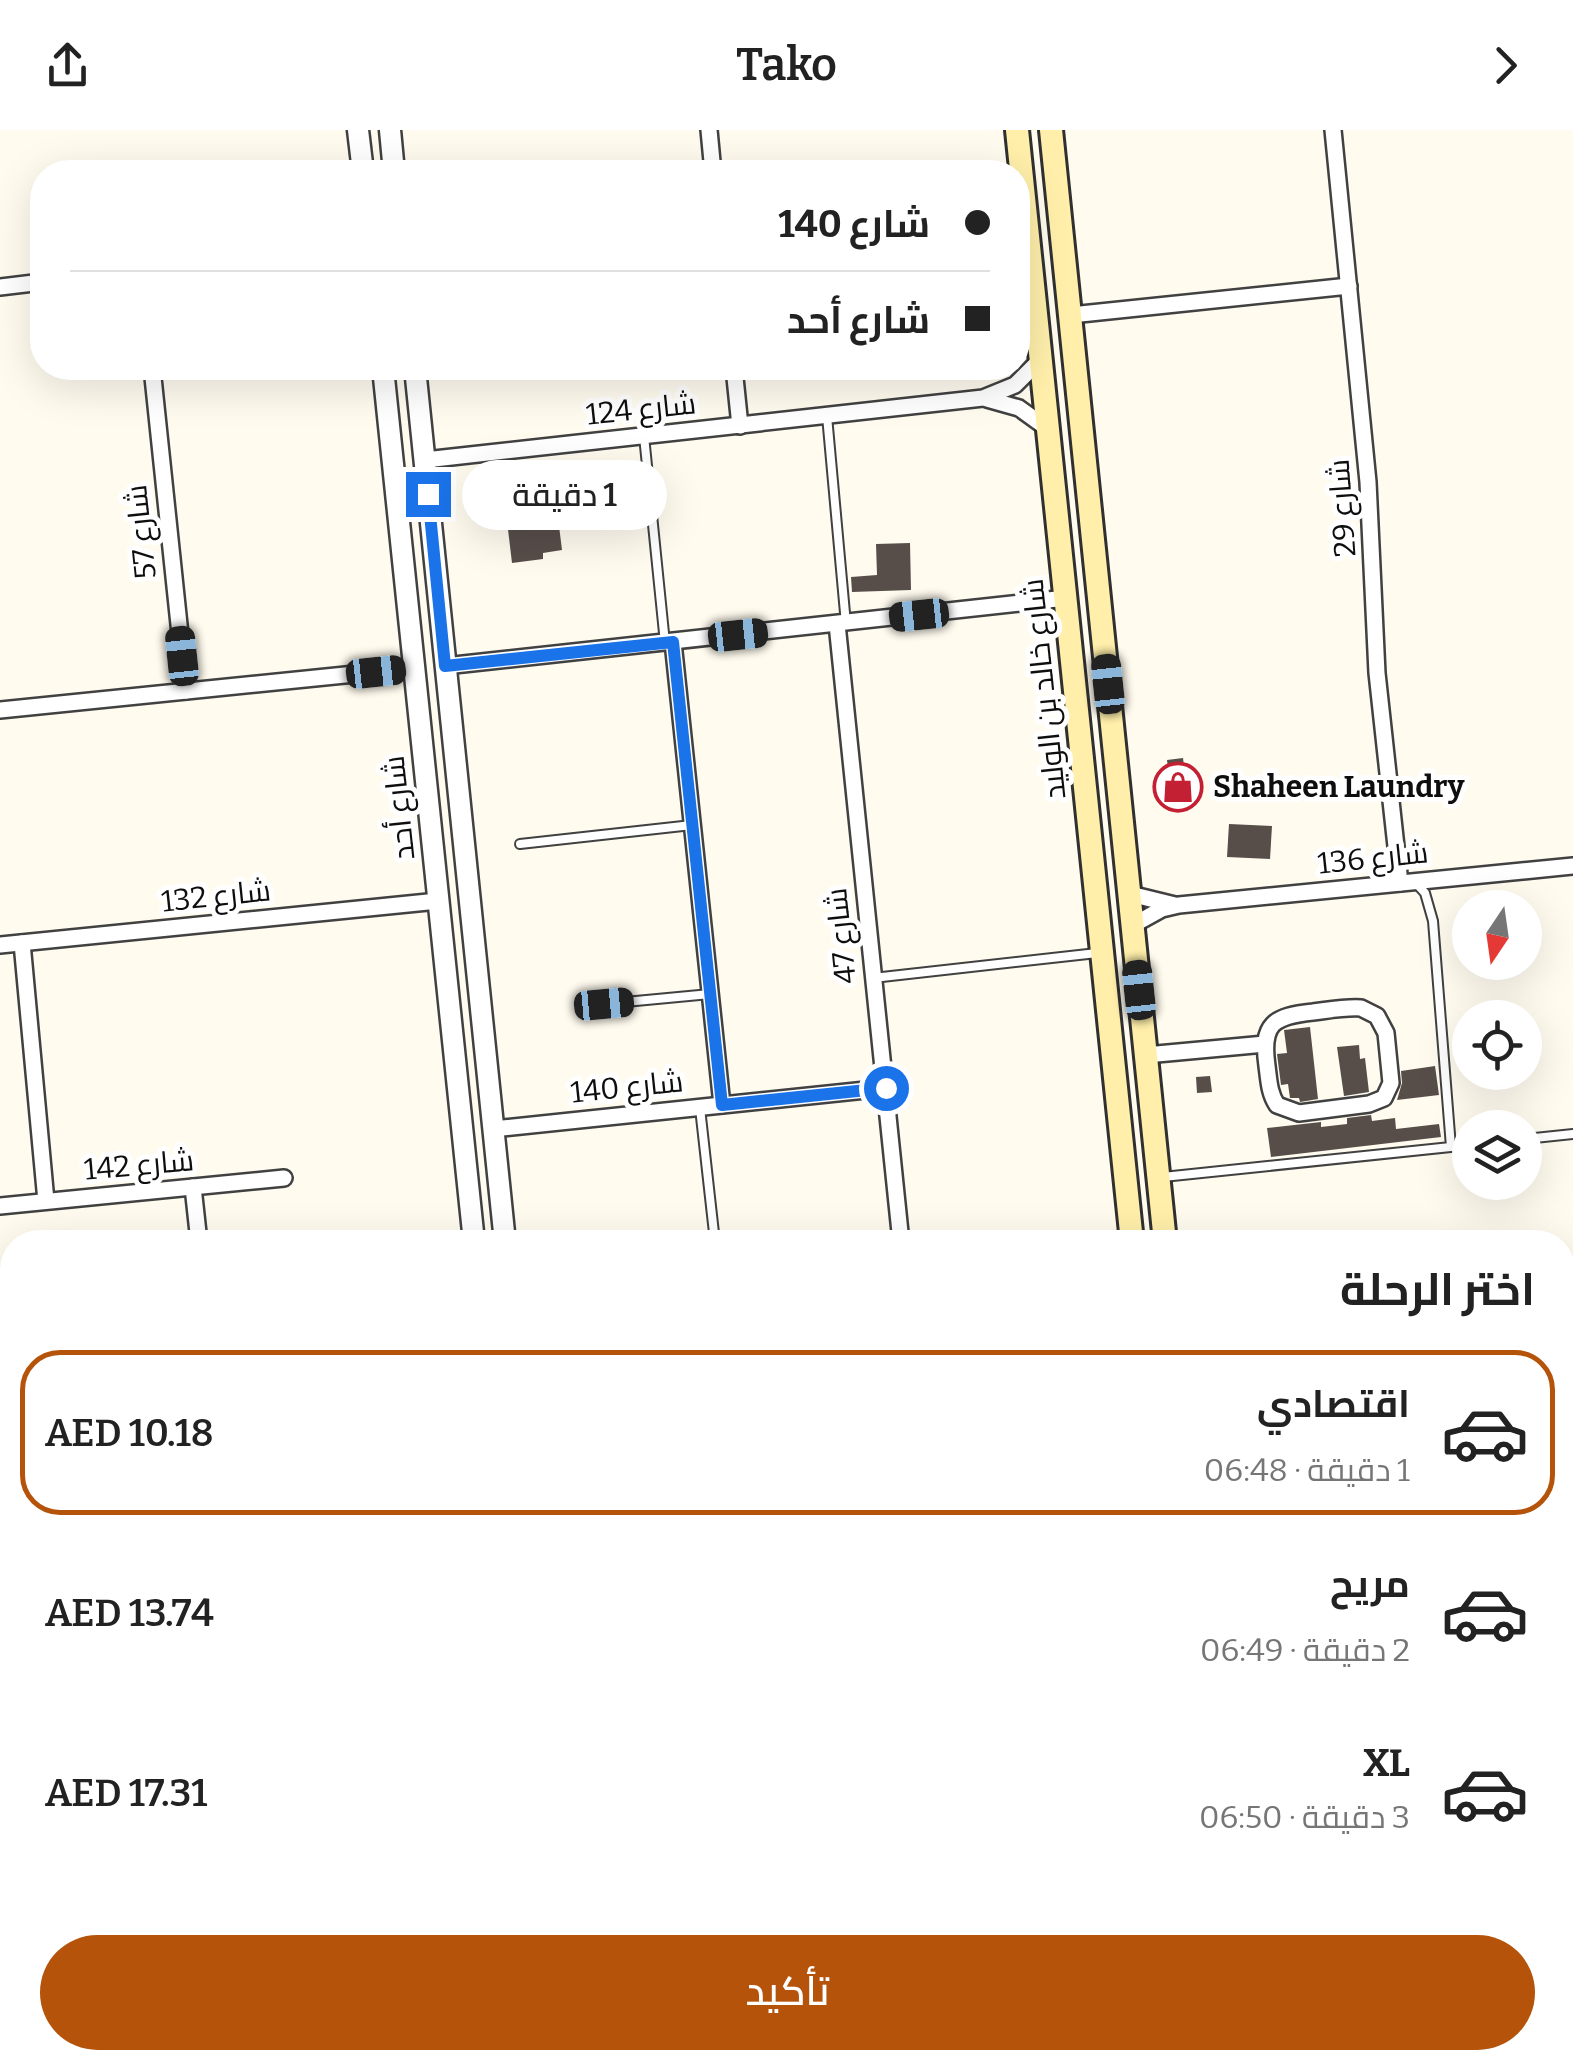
<!DOCTYPE html>
<html lang="ar">
<meta charset="utf-8">
<style>
:root{--surface:#fff;--page:#f6f6f6;--text:#222;--muted:#767676;--line:#e0e0e0;--accent:#b45309}
body{margin:0;font-family:Bitter,Cairo,serif;background:var(--page);color:var(--text);direction:rtl;height:100vh;display:flex;flex-direction:column;font-size:38px;white-space:nowrap}
*{box-sizing:border-box;margin:0}
p{font-size:32px;color:var(--muted)}
.icon{flex:none;width:55px;height:55px;fill:none;stroke:currentColor;stroke-width:2;stroke-linecap:round;stroke-linejoin:round}
.map{position:relative;flex:1;overflow:hidden;direction:ltr}
.sheet{position:absolute;left:0px;top:1100px;width:1575px;height:840px;display:flex;flex-direction:column;background:var(--surface);border-radius:40px 40px 0 0;box-shadow:0 10px 40px #0002;direction:rtl}
.sheet>*{flex:none}
.top-card{position:absolute;left:30px;top:30px;width:1000px;height:220px;border-radius:40px;box-shadow:0 10px 40px #0002;direction:rtl;display:grid;align-content:center;height:220px;padding:0 40px;background:var(--surface)}
.needle{width:65px;rotate:193deg}
.buttons{position:absolute;left:1452px;top:760px;display:grid;gap:20px}
.buttons a{display:grid;place-items:center;width:90px;height:90px;border-radius:50%;background:var(--surface);box-shadow:0 10px 40px #0002;font-size:50px}
.end{position:absolute;width:45px;height:45px;margin:-22px;border:12px solid #1a73e8;background:#fff;box-shadow:0 0 0 5px #fff}
.from{border-radius:50%}
.bubble{position:absolute;height:70px;border-radius:35px;background:var(--surface);box-shadow:0 10px 40px #0002;font-size:32px;font-weight:600;line-height:70px;text-align:center;direction:rtl}
.car{position:absolute;width:30px;height:60px;margin:-30px -15px;border-radius:12px;box-shadow:0 0 8px 2px #0007;background:linear-gradient(#222 24%,#8ab4d8 0 40%,#222 0 76%,#8ab4d8 0 86%,#222 0)}
.top-card b{display:flex;align-items:center;gap:35px;height:95px;font-size:38px}
.top-card b+b{border-top:2px solid var(--line)}
.top-card i{width:25px;height:25px;background:var(--text)}
ul{padding:0;list-style:none}
li{display:flex;align-items:center;gap:30px;height:165px;margin:0 20px 15px;padding:0 20px;border:5px solid transparent;border-radius:40px}
li div{flex:1}
li b{display:block;font-size:38px}
li em{font-style:normal;font-weight:600}
li.active{border-color:var(--accent)}
li>.icon{width:90px;height:90px;stroke-width:1.5}
h2{padding:0 40px;font-size:45px;line-height:120px}
.cta{display:flex;gap:20px;margin-top:auto;padding:20px 40px}
.cta a{flex:1;height:115px;border-radius:60px;background:var(--accent);color:#fff;font-size:40px;font-weight:600;line-height:115px;text-align:center}
header{display:flex;justify-content:space-between;align-items:center;height:130px;padding:0 40px;background:var(--surface);font-size:45px;font-weight:600}
.map>svg:first-child{display:block}
</style>
<header><svg class="icon" aria-label="forward" viewBox="0 0 24 24"><path d="M9 5l7 7-7 7"/></svg>Tako<svg class="icon" aria-label="share" viewBox="0 0 24 24"><path d="M12 15V3M7 8l5-5 5 5M5 13v7h14v-7"/></svg></header>
<div class="map">
<svg width="1573" height="1940" viewBox="0 0 1573 1940">
<rect width="100%" height="100%" fill="#fffbef"/>
<polygon fill="#d6ebb7" points="1237,1928 1255,1929 1274,1940 1204,1940 1219,1931"/>
<g fill="#574e4a">
<polygon points="556,372 562,420 543,423 543,429 512,433 507,391 520,390 522,383 539,379 538,374"/>
<polygon points="910,413 911,460 852,462 851,447 877,445 876,414"/>
<polygon points="1183,628 1187,662 1171,664 1167,630"/>
<polygon points="1229,694 1272,696 1270,729 1227,727"/>
<polygon points="1310,897 1318,969 1300,972 1299,968 1290,968 1288,954 1281,955 1277,924 1287,923 1284,900"/>
<polygon points="1359,915 1360,929 1365,928 1369,962 1344,966 1337,917"/>
<polygon points="1435,936 1439,965 1397,970 1402,953 1401,941"/>
<polygon points="1210,946 1212,962 1197,963 1196,947"/>
<polygon points="1371,985 1372,991 1395,988 1396,999 1439,994 1441,1007 1271,1027 1267,998 1321,992 1321,997 1347,994 1347,988"/>
</g>
<g fill="none" stroke-linecap="round" stroke-linejoin="round">
<g stroke="#414141" stroke-width="12">
<g id="service">
<polyline points="827,286 846,494"/>
<polyline points="644,306 665,513"/>
<polyline points="520,714 692,695"/>
<polyline points="1415,752 1425,763 1433,791 1451,1017"/>
<polyline points="873,848 1097,823"/>
<polyline points="604,874 710,864"/>
<polyline points="700,978 715,1112"/>
<polyline points="1525,1009 1573,1004"/>
<polyline points="1163,1047 1470,1015"/>
<polyline points="0,1330 12,1328"/>
<polyline points="0,1855 12,1845"/>
<polyline points="401,1928 402,1940"/>
<polyline points="824,1928 825,1940"/>
</g>
</g>
<g stroke="#414141" stroke-width="20">
<g id="minor">
<polyline points="709,0 713,42"/>
<polyline points="1333,0 1368,352 1377,543 1400,753"/>
<polyline points="0,157 42,152"/>
<polyline points="1071,185 1349,156"/>
<polyline points="152,238 186,561"/>
<polyline points="734,238 740,296"/>
<polyline points="987,269 1019,278 1048,299"/>
<polyline points="425,330 983,268 1015,255 1041,229"/>
<polyline points="837,494 901,1112"/>
<polyline points="673,512 722,975"/>
<polyline points="445,536 1066,468"/>
<polyline points="0,580 414,538"/>
<polyline points="1130,764 1175,775"/>
<polyline points="1133,795 1162,779 1179,775 1573,736"/>
<polyline points="22,813 46,1071"/>
<polyline points="0,815 438,771"/>
<path d="M 1361,878 L 1377,886 L 1386,903 L 1391,953 L 1384,968 L 1369,974 L 1299,983 L 1277,975 C 1269,963 1269,950 1267,936 C 1261,894 1273,886 1313,882 C 1329,880 1345,877 1361,878 Z"/>
<polyline points="1146,925 1265,914"/>
<polyline points="493,999 885,958"/>
<polyline points="193,1057 199,1112"/>
<polyline points="0,1076 284,1048"/>
<polyline points="1562,1229 1573,1228"/>
<polyline points="1562,1442 1573,1441"/>
<polyline points="0,1493 12,1492"/>
<polyline points="1562,1577 1563,1585"/>
<polyline points="1562,1642 1573,1641"/>
<polyline points="0,1728 6,1784 12,1809"/>
<polyline points="5,1798 5,1820 12,1835"/>
<polyline points="137,1928 138,1940"/>
</g>
</g>
<g stroke="#414141" stroke-width="25">
<g id="tertiary">
<polyline points="358,0 363,42"/>
<polyline points="390,0 394,42"/>
<polyline points="383,238 474,1112"/>
<polyline points="415,238 505,1112"/>
<polyline points="560,1928 561,1940"/>
<polyline points="581,1940 590,1931"/>
</g>
</g>
<g stroke="#303030" stroke-width="28">
<g id="secondary">
<polyline points="1017,0 1132,1112"/>
<polyline points="1051,0 1165,1112"/>
<polyline points="1294,1928 1318,1940"/>
<polyline points="1176,1940 1186,1928"/>
</g>
</g>
<use href="#service" stroke="#fff" stroke-width="8"/>
<use href="#minor" stroke="#fff" stroke-width="15"/>
<use href="#tertiary" stroke="#fff" stroke-width="20"/>
<use href="#secondary" stroke="#ffefaa" stroke-width="22"/>
</g>
<g fill="none" stroke-linecap="round" stroke-linejoin="round">
<polyline stroke="#1a73e8" stroke-width="12" points="428,364 445,536 673,512 722,975 886,958"/>
</g>
<defs>
<g id="shop-ring" transform="scale(2.5)"><circle r="9.5" fill="#fff" stroke="#c42034" stroke-width="1.5"/><path d="M-5-2.5h2.3a2.7 3.5 0 0 1 5.4 0H5L5.5 6h-11ZM-1.5-2.5h3a1.5 2.3 0 0 0-3 0Z" fill="#c42034"/></g>
</defs>
<g fill-rule="evenodd">
<use href="#shop-ring" x="1178" y="657"/>
</g>
<g text-anchor="middle" dominant-baseline="central" stroke-width="10" stroke-linejoin="round" paint-order="stroke">
<g font-size="30" fill="#0e0e0e" stroke="#fff">
<text transform="translate(641 279) rotate(-6)">شارع 124</text>
<text transform="translate(1342 378) rotate(-94)">شارع 29</text>
<text transform="translate(141 402) rotate(-96)">شارع 57</text>
<text transform="translate(1044 559) rotate(-96)">شارع خالد بن الوليد</text>
<text transform="translate(399 678) rotate(-96)">شارع أحد</text>
<text transform="translate(1373 728) rotate(-6)">شارع 136</text>
<text transform="translate(216 766) rotate(-6)">شارع 132</text>
<text transform="translate(841 806) rotate(-96)">شارع 47</text>
<text transform="translate(627 957) rotate(-6)">شارع 140</text>
<text transform="translate(139 1035) rotate(-5)">شارع 142</text>
</g>
<g font-size="30" font-weight="bold" fill="#0e0e0e" stroke="#fff" text-anchor="start">
<text x="1213" y="657">Shaheen Laundry</text>
</g>
</g>
</svg>
<div class="buttons">
<a><svg class="needle" viewBox="-14 -14 28 28"><path d="M0-13l5 13h-10z" fill="#e53935"/><path d="M0 13l5-13h-10z" fill="#767676"/></svg></a>
<a><svg class="icon" aria-label="locate" viewBox="0 0 24 24"><circle cx="12" cy="12" r="6"/><path d="M12 2v4M12 18v4M2 12h4M18 12h4"/></svg></a>
<a><svg class="icon" aria-label="layers" viewBox="0 0 24 24"><path d="M12 4l9 5-9 5-9-5zM3 14l9 5 9-5"/></svg></a>
</div>
<i class="end from" style="left:886px;top:958px"></i>
<i class="end" style="left:428px;top:364px"></i>
<div class="bubble" style="left:462px;top:330px;width:205px">1 دقيقة</div>
<i class="car" style="left:919px;top:485px;rotate:264deg"></i>
<i class="car" style="left:738px;top:505px;rotate:84deg"></i>
<i class="car" style="left:182px;top:526px;rotate:354deg"></i>
<i class="car" style="left:376px;top:542px;rotate:84deg"></i>
<i class="car" style="left:1108px;top:554px;rotate:354deg"></i>
<i class="car" style="left:1139px;top:860px;rotate:354deg"></i>
<i class="car" style="left:604px;top:874px;rotate:85deg"></i>
<div class="top-card">
<b><i class="from"></i>شارع 140</b>
<b><i></i>شارع أحد</b>
</div>
<section class="sheet">
<h2>اختر الرحلة</h2>
<ul>
<li class="active"><svg class="icon" aria-label="car" viewBox="0 0 24 24"><path d="M5 17H2v-5l4-1 3-4h7l3 4 3 1v5h-3M9 17h6M6 11h13"/><circle cx="7" cy="17" r="2"/><circle cx="17" cy="17" r="2"/></svg><div><b>اقتصادي</b><p>1 دقيقة · 06:48</p></div><em>AED 10.18</em></li>
<li><svg class="icon" aria-label="car" viewBox="0 0 24 24"><path d="M5 17H2v-5l4-1 3-4h7l3 4 3 1v5h-3M9 17h6M6 11h13"/><circle cx="7" cy="17" r="2"/><circle cx="17" cy="17" r="2"/></svg><div><b>مريح</b><p>2 دقيقة · 06:49</p></div><em>AED 13.74</em></li>
<li><svg class="icon" aria-label="car" viewBox="0 0 24 24"><path d="M5 17H2v-5l4-1 3-4h7l3 4 3 1v5h-3M9 17h6M6 11h13"/><circle cx="7" cy="17" r="2"/><circle cx="17" cy="17" r="2"/></svg><div><b>XL</b><p>3 دقيقة · 06:50</p></div><em>AED 17.31</em></li>
</ul>
<div class="cta"><a>تأكيد</a></div>
</section>
</div>
